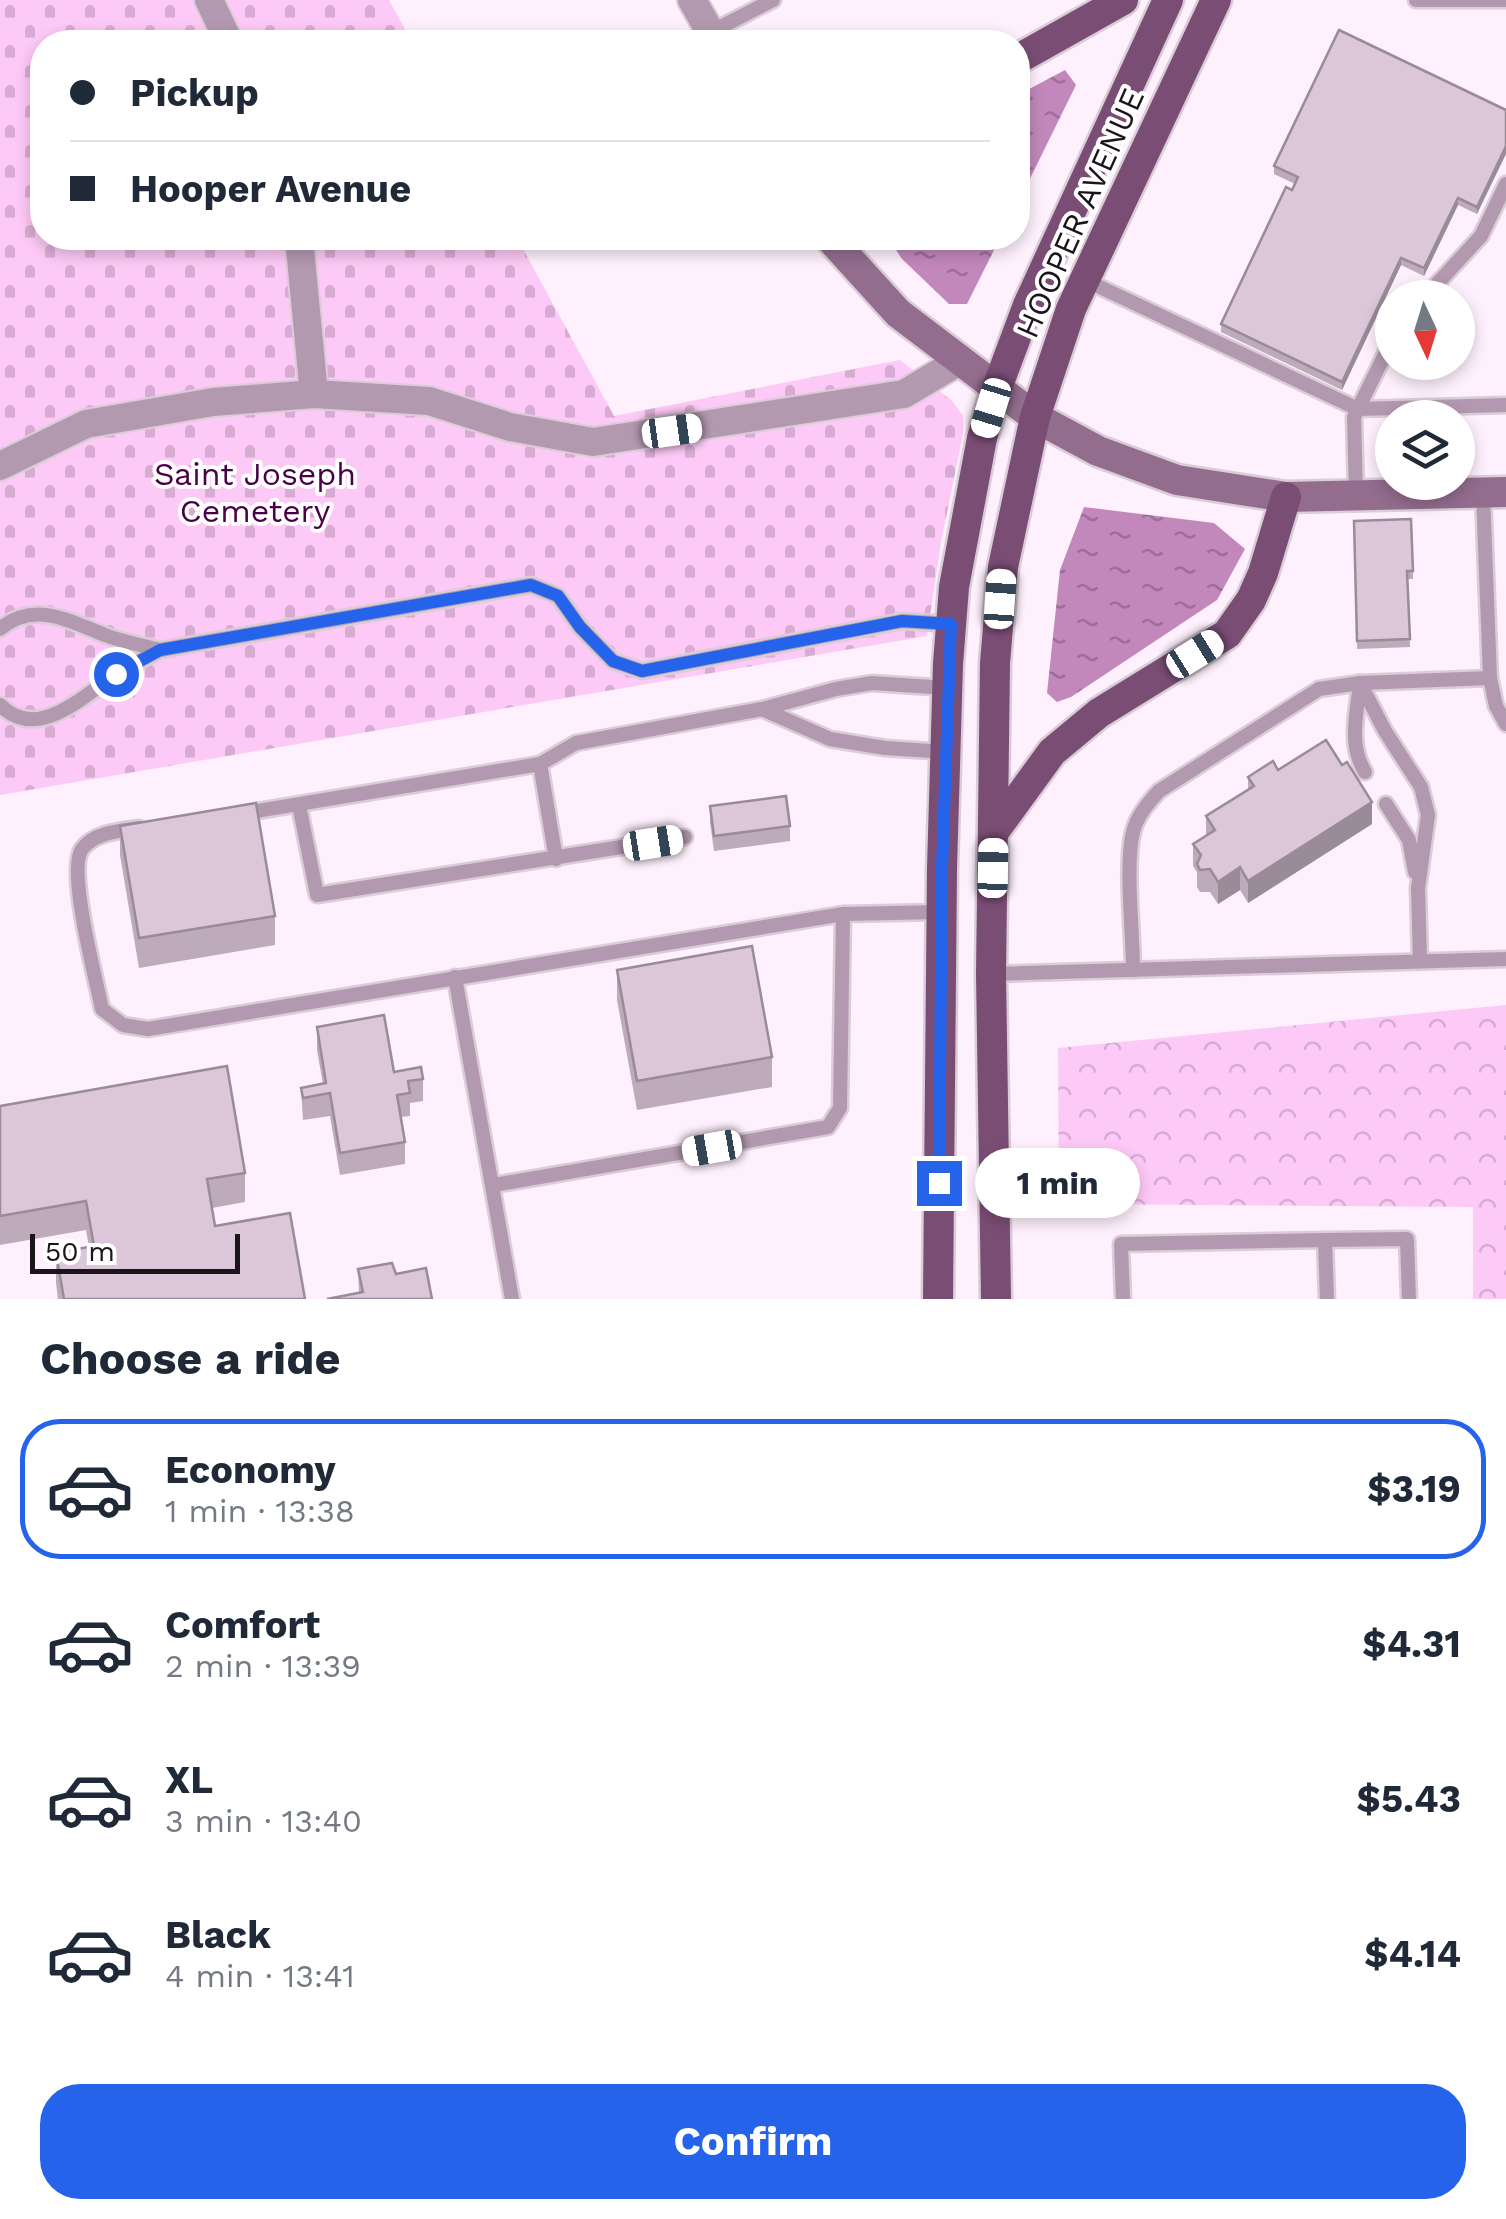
<!DOCTYPE html>
<meta charset="utf-8">
<style>
:root{--surface:#fff;--page:#f6f6f7;--text:#1f2937;--muted:#747a83;--line:#e0e1e3;--accent:#2563eb}
body{margin:0;font-family:"Work Sans",sans-serif;background:var(--page);color:var(--text);height:100vh;display:flex;flex-direction:column;font-size:38px;white-space:nowrap}
*{box-sizing:border-box;margin:0}
p{font-size:32px;color:var(--muted)}
.icon{flex:none;width:55px;height:55px;fill:none;stroke:currentColor;stroke-width:2;stroke-linecap:round;stroke-linejoin:round}
.map{position:relative;height:1299px;overflow:hidden}
.sheet{display:flex;flex-direction:column;background:var(--surface);flex:1}
.sheet>*{flex:none}
.hud{position:absolute;left:30px;top:30px;width:1000px;height:220px;border-radius:40px;box-shadow:0 5px 15px #0003;display:grid;align-content:center;height:220px;padding:0 40px;background:var(--surface)}
.needle{width:65px;rotate:176deg}
.tools{position:absolute;left:1375px;top:280px;display:grid;gap:20px}
.tools a{display:grid;place-items:center;width:100px;height:100px;border-radius:50%;background:var(--surface);box-shadow:0 5px 15px #0003;font-size:50px}
.scale{position:absolute;left:30px;bottom:25px;width:210px;box-sizing:border-box;padding-left:10px;border:5px solid #1c141b;border-top:0;font-size:28px;line-height:35px;white-space:nowrap;color:#1c141b;-webkit-text-stroke:8px #fff;paint-order:stroke}
.end{position:absolute;width:45px;height:45px;margin:-22px;border:12px solid #2563eb;background:#fff;box-shadow:0 0 0 5px #fff}
.from{border-radius:50%}
.bubble{position:absolute;height:70px;border-radius:35px;background:var(--surface);box-shadow:0 5px 15px #0003;font-size:32px;font-weight:700;line-height:70px;text-align:center}
.car{position:absolute;width:30px;height:60px;margin:-30px -15px;border-radius:12px;box-shadow:0 0 8px 2px #0007;background:linear-gradient(#fff 24%,#345 0 40%,#fff 0 76%,#345 0 86%,#fff 0)}
.hud b{display:flex;align-items:center;gap:35px;height:95px;font-size:38px}
.hud b+b{border-top:2px solid var(--line)}
.hud i{width:25px;height:25px;background:var(--text)}
ul{padding:0;list-style:none}
li{display:flex;align-items:center;gap:30px;height:140px;margin:0 20px 15px;padding:0 20px;border:5px solid transparent;border-radius:40px}
li div{flex:1}
li b{display:block;font-size:38px}
li em{font-style:normal;font-weight:700}
li.current{border-color:var(--accent)}
li>.icon{width:90px;height:90px;stroke-width:1.5}
h2{padding:0 40px;font-size:45px;line-height:120px}
.cta{display:flex;gap:20px;margin-top:auto;padding:20px 40px}
.cta a{flex:1;height:115px;border-radius:40px;background:var(--accent);color:#fff;font-size:40px;font-weight:700;line-height:115px;text-align:center}
.map>svg:first-child{display:block}
</style>
<div class="map">
<svg width="1506" height="1299" viewBox="0 0 1506 1299">
<defs>
<pattern id="forest-crowns" width="20" height="18" patternUnits="userSpaceOnUse" patternTransform="scale(2.5)"><rect width="20" height="18" fill="#fdc9f6"/><path d="M2 6a3 3 0 1 1 6 0M12 15a3 3 0 1 1 6 0" fill="none" stroke="#d8acd2"/></pattern>
<pattern id="cemetery-stones" width="16" height="16" patternUnits="userSpaceOnUse" patternTransform="scale(2.5)"><rect width="16" height="16" fill="#fdc9f6"/><path d="M2 7V4a2 2 0 0 1 4 0v3zM10 15v-3a2 2 0 0 1 4 0v3z" fill="#d8acd2"/></pattern>
<pattern id="water-ripples" width="26" height="14" patternUnits="userSpaceOnUse" patternTransform="scale(2.5)"><rect width="26" height="14" fill="#c288bb"/><path d="M2 4q2-2 4 0t4 0M15 11q2-2 4 0t4 0" fill="none" stroke="#9d6e97"/></pattern>
</defs>
<rect width="100%" height="100%" fill="#fef0fc"/>
<polygon fill="url(#forest-crowns)" points="1506,1005 1506,1299 1473,1299 1473,1207 1059,1204 1058,1048"/>
<polygon fill="url(#cemetery-stones)" points="0,0 389,0 412,42 42,42 42,238 517,238 614,416 900,360 951,400 963,415 963,434 941,542 927,636 0,795"/>
<g fill="url(#water-ripples)">
<polygon points="1065,70 1076,85 1018,203 1018,95"/>
<polygon points="888,238 1000,238 967,304 949,304 902,259"/>
<polygon points="1084,507 1214,523 1245,549 1217,600 1071,697 1057,702 1047,693 1060,570"/>
</g>
<g fill="none" stroke-linecap="round" stroke-linejoin="round">
<g stroke="#dacdd8" stroke-width="19">
<g id="lane">
<polyline points="1416,0 1506,0"/>
<polyline points="711,32 773,0"/>
<polyline points="1085,280 1358,409 1506,405"/>
<polyline points="1424,298 1481,236 1506,184"/>
<polyline points="1483,493 1490,678 1496,706 1506,724"/>
<polyline points="1356,495 1354,417 1392,340"/>
<path d="M 0,629 C 34,600 69,621 105,635 C 123,642 142,645 160,650 C 146,657 132,665 118,673 C 86,693 38,744 0,705"/>
<polyline points="160,650 531,585 558,596 580,627 613,661 642,671 902,621 951,624"/>
<polyline points="1360,683 1385,731 1421,787 1428,815 1418,888 1420,961"/>
<path d="M 1360,683 C 1357,714 1348,744 1365,772"/>
<polyline points="762,709 830,739 885,748 946,752"/>
<polyline points="540,764 556,859"/>
<polyline points="1386,804 1409,840 1415,872"/>
<polyline points="299,805 317,895 685,837"/>
<polyline points="239,814 540,764 576,743 762,709 836,689 872,683 947,688"/>
<path d="M 139,828 C 120,831 95,832 82,849 C 67,870 96,979 102,1009 L 123,1025 L 148,1029 L 843,914 L 942,912"/>
<path d="M 1133,970 C 1133,934 1125,864 1133,832 C 1137,816 1148,803 1159,791 L 1319,689 L 1360,683 L 1490,678"/>
<polyline points="991,974 1506,959"/>
<polyline points="455,977 512,1299"/>
<polyline points="494,1185 828,1127 840,1108 843,914"/>
<polyline points="1325,1240 1407,1239 1409,1299"/>
<polyline points="1123,1299 1121,1244 1325,1240 1327,1299"/>
</g>
</g>
<g stroke="#dacdd8" stroke-width="32">
<g id="street">
<polyline points="209,0 229,42"/>
<polyline points="692,0 716,42"/>
<polyline points="299,238 314,394"/>
<polyline points="0,466 86,424 213,402 314,394 429,401 510,427 593,442 904,394 961,360"/>
</g>
</g>
<g stroke="#dacdd8" stroke-width="35">
<polyline id="secondary" points="830,238 898,313 1035,417 1098,451 1177,480 1286,497 1506,492"/>
</g>
<g stroke="#dacdd8" stroke-width="35">
<g id="primary">
<polyline points="1018,59 1123,0"/>
<polyline points="993,833 1052,752 1099,713 1227,634 1251,600 1263,573 1286,497"/>
<polyline points="938,1299 942,868 948,664 954,587 982,438 997,388 1028,305 1168,0"/>
<polyline points="996,1299 991,974 995,663 1003,567 1035,417 1071,309 1216,0"/>
</g>
</g>
<use href="#lane" stroke="#b399b0" stroke-width="14"/>
<use href="#street" stroke="#b399b0" stroke-width="28"/>
<use href="#secondary" stroke="#926d8e" stroke-width="30"/>
<use href="#primary" stroke="#7a4d75" stroke-width="30"/>
</g>
<g fill="#bdaabb">
<polygon points="1506,110 1477,214 1458,205 1424,276 1401,265 1342,390 1221,332 1221,324 1295,184 1274,174 1274,166"/>
<polygon points="1411,519 1413,579 1407,579 1410,647 1357,649 1354,521"/>
<polygon points="1278,770 1372,824 1248,903 1240,890 1218,904 1210,892 1200,892 1197,887 1197,872 1193,866 1193,844 1206,835 1206,816 1248,790 1248,777"/>
<polygon points="710,806 790,826 790,841 714,851 710,822"/>
<polygon points="120,826 275,916 275,945 139,968 120,855"/>
<polygon points="617,970 772,1057 772,1087 637,1110 617,1000"/>
<polygon points="317,1027 394,1072 423,1079 423,1101 410,1103 410,1116 401,1117 405,1142 405,1164 340,1175 330,1116 303,1120 301,1088 323,1084 317,1050"/>
<polygon points="0,1106 245,1173 245,1202 212,1208 215,1226 305,1299 58,1299 56,1283 56,1253 89,1247 86,1230 0,1245"/>
<polygon points="426,1268 359,1293 358,1269 396,1274"/>
</g>
<g fill="#9a8b98">
<polygon points="1506,146 1506,154 1477,214 1477,207"/>
<polygon points="1458,198 1458,205 1424,276 1424,268"/>
<polygon points="1401,258 1401,265 1342,390 1342,382"/>
<polygon points="1372,802 1372,824 1248,903 1248,881"/>
<polygon points="1240,867 1240,890 1218,904 1218,882"/>
</g>
<g fill="#dcc6d9" stroke="#9a8b98" stroke-width="2.5">
<polygon points="1339,30 1506,110 1506,146 1477,207 1458,198 1424,268 1401,258 1342,382 1221,324 1286,187 1292,190 1298,177 1274,166"/>
<polygon points="1411,519 1413,571 1407,571 1410,639 1357,641 1354,521"/>
<polygon points="1326,740 1342,765 1347,762 1372,802 1248,881 1240,867 1218,882 1210,869 1200,870 1197,864 1201,855 1193,844 1215,830 1206,816 1254,786 1248,777 1273,761 1278,770"/>
<polygon points="786,796 790,826 714,836 710,806"/>
<polygon points="256,803 275,916 139,938 120,826"/>
<polygon points="752,946 772,1057 637,1081 617,970"/>
<polygon points="384,1015 394,1072 421,1067 423,1079 408,1081 410,1093 397,1095 405,1142 340,1153 330,1093 303,1098 301,1088 326,1083 317,1027"/>
<polygon points="227,1066 245,1173 207,1179 215,1226 290,1213 305,1299 64,1299 56,1253 94,1246 86,1201 0,1216 0,1106"/>
<polygon points="392,1263 396,1274 426,1268 432,1299 327,1299 363,1292 358,1269"/>
</g>
<g fill="none" stroke-linecap="round" stroke-linejoin="round">
<polyline stroke="#2563eb" stroke-width="12" points="116,674 160,650 531,585 558,596 580,627 613,661 642,671 902,621 951,624 942,868 939,1183"/>
</g>
<g text-anchor="middle" dominant-baseline="central" stroke-width="8" stroke-linejoin="round" paint-order="stroke">
<g font-size="32" fill="#1c141b" stroke="#fff">
<text transform="translate(1080 213) rotate(-66)">HOOPER AVENUE</text>
</g>
<g font-size="32" fill="#490146" stroke="#fff">
<text x="255" y="474">Saint Joseph<tspan x="255" dy="37">Cemetery</tspan></text>
</g>
</g>
</svg>
<div class="tools">
<a><svg class="needle" viewBox="-14 -14 28 28"><path d="M0-13l5 13h-10z" fill="#e53935"/><path d="M0 13l5-13h-10z" fill="#747a83"/></svg></a>
<a><svg class="icon" aria-label="layers" viewBox="0 0 24 24"><path d="M12 4l9 5-9 5-9-5zM3 14l9 5 9-5"/></svg></a>
</div>
<div class="scale">50 m</div>
<i class="end from" style="left:116px;top:674px"></i>
<i class="end" style="left:939px;top:1183px"></i>
<div class="bubble" style="left:975px;top:1148px;width:165px">1 min</div>
<i class="car" style="left:991px;top:408px;rotate:197deg"></i>
<i class="car" style="left:672px;top:431px;rotate:82deg"></i>
<i class="car" style="left:1000px;top:599px;rotate:4deg"></i>
<i class="car" style="left:1195px;top:654px;rotate:58deg"></i>
<i class="car" style="left:653px;top:843px;rotate:81deg"></i>
<i class="car" style="left:993px;top:868px;rotate:1deg"></i>
<i class="car" style="left:712px;top:1148px;rotate:260deg"></i>
<div class="hud">
<b><i class="from"></i>Pickup</b>
<b><i></i>Hooper Avenue</b>
</div>
</div>
<section class="sheet">
<h2>Choose a ride</h2>
<ul>
<li class="current"><svg class="icon" aria-label="car" viewBox="0 0 24 24"><path d="M5 17H2v-5l4-1 3-4h7l3 4 3 1v5h-3M9 17h6M6 11h13"/><circle cx="7" cy="17" r="2"/><circle cx="17" cy="17" r="2"/></svg><div><b>Economy</b><p>1 min · 13:38</p></div><em>$3.19</em></li>
<li><svg class="icon" aria-label="car" viewBox="0 0 24 24"><path d="M5 17H2v-5l4-1 3-4h7l3 4 3 1v5h-3M9 17h6M6 11h13"/><circle cx="7" cy="17" r="2"/><circle cx="17" cy="17" r="2"/></svg><div><b>Comfort</b><p>2 min · 13:39</p></div><em>$4.31</em></li>
<li><svg class="icon" aria-label="car" viewBox="0 0 24 24"><path d="M5 17H2v-5l4-1 3-4h7l3 4 3 1v5h-3M9 17h6M6 11h13"/><circle cx="7" cy="17" r="2"/><circle cx="17" cy="17" r="2"/></svg><div><b>XL</b><p>3 min · 13:40</p></div><em>$5.43</em></li>
<li><svg class="icon" aria-label="car" viewBox="0 0 24 24"><path d="M5 17H2v-5l4-1 3-4h7l3 4 3 1v5h-3M9 17h6M6 11h13"/><circle cx="7" cy="17" r="2"/><circle cx="17" cy="17" r="2"/></svg><div><b>Black</b><p>4 min · 13:41</p></div><em>$4.14</em></li>
</ul>
<div class="cta"><a>Confirm</a></div>
</section>
